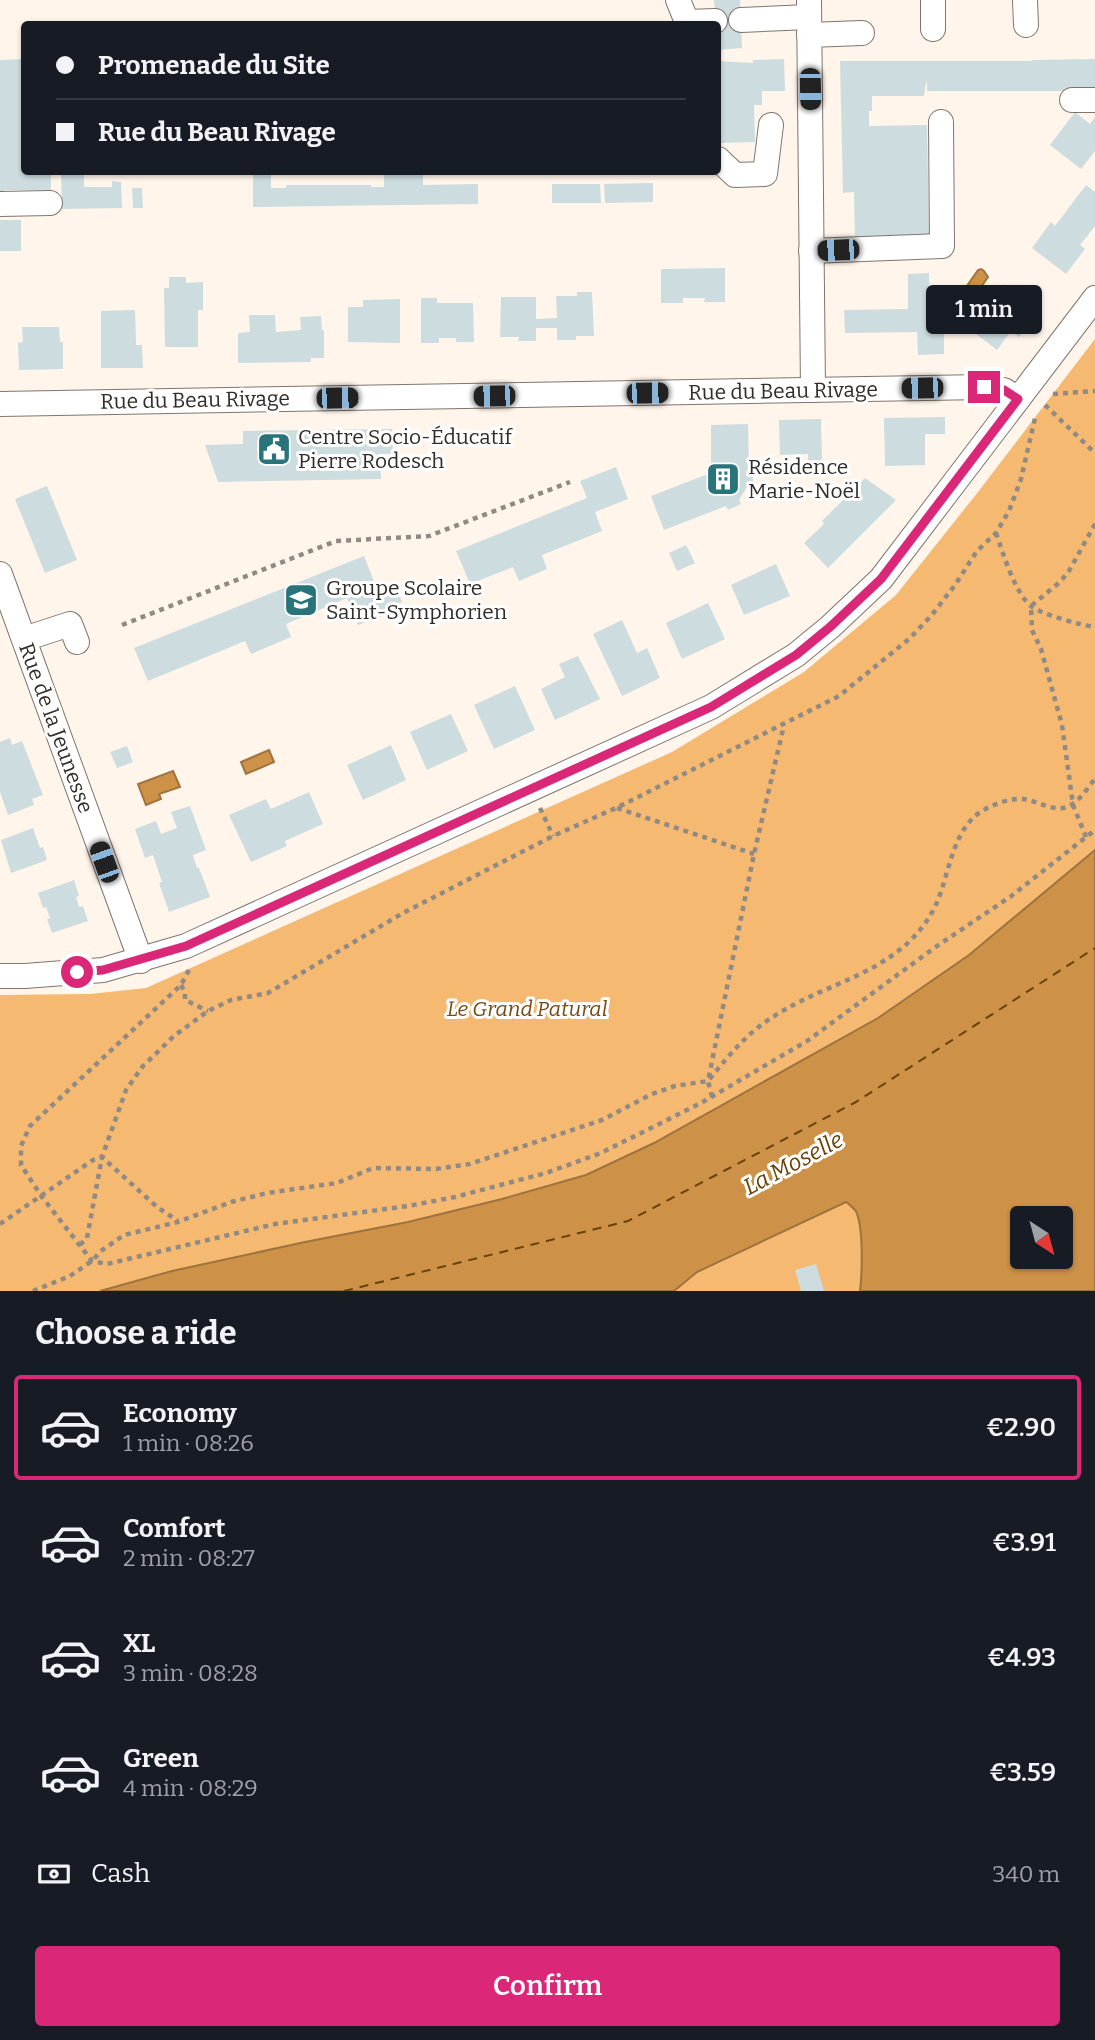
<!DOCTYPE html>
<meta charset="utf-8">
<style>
:root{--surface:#171b24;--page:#242831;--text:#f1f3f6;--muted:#9ea1a6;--line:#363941;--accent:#db2777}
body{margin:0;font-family:Bitter,serif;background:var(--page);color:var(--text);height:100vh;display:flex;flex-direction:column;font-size:26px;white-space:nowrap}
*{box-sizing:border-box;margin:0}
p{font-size:23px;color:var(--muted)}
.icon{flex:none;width:38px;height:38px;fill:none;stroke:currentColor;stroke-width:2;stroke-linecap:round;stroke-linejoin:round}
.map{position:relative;height:1291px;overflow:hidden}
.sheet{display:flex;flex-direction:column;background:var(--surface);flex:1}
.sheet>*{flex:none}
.top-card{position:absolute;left:21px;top:21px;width:700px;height:154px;border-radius:7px;box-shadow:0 2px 5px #0004;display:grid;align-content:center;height:154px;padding:0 35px;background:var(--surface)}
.needle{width:46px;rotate:144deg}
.controls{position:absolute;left:1010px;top:1206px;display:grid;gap:14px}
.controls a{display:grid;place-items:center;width:63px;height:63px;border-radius:7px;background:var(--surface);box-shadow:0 2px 5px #0004;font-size:35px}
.end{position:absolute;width:32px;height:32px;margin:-16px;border:9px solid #db2777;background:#fff;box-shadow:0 0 0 4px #fff}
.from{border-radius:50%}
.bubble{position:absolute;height:49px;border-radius:7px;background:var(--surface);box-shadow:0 2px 5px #0004;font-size:23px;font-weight:600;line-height:49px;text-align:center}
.car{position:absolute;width:21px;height:42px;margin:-21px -10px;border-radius:9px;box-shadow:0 0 5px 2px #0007;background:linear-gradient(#222 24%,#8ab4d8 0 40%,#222 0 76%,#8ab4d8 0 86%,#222 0)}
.top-card b{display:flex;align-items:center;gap:24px;height:66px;font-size:26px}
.top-card b+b{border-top:2px solid var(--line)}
.top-card i{width:18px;height:18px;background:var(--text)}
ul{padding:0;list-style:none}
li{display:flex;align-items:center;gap:21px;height:105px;margin:0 14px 10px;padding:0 21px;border:4px solid transparent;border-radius:7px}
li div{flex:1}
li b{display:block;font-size:26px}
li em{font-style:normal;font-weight:600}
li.on{border-color:var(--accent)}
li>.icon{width:63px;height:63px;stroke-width:1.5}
h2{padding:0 35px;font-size:32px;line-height:84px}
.pay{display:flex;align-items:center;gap:18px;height:77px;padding:0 35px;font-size:26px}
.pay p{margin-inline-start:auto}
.action{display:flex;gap:14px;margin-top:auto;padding:14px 35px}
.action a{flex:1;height:80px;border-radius:7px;background:var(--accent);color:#fff;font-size:28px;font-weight:600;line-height:80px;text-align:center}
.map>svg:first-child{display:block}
</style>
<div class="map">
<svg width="1095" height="1291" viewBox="0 0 1095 1291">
<rect width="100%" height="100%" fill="#fff5eb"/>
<g fill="#f5b972">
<polygon points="1095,339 1095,850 969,955 878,1019 654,1143 586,1175 502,1199 408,1222 305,1242 172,1271 100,1291 0,1291 0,995 90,994 146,988 672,752 804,672 896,595 978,492"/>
<path d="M 846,1202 C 849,1204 852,1206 855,1210 C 864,1223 862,1274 860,1291 L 674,1291 L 697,1272 Z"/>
</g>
<g fill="#cd9147" stroke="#9e733e" stroke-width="2" fill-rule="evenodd">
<polygon points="981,269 984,271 988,277 972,300 962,293 978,270"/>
<polygon points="269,750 274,762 246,774 241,762"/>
<polygon points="173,771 180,787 159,794 161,799 146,805 138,784"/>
<path d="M 1095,850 L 1095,1291 L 860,1291 C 862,1274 864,1223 855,1210 C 854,1209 847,1202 846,1202 L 697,1272 L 674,1291 L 100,1291 L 172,1271 L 305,1242 L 408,1222 L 502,1199 L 586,1175 L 654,1143 L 878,1018 L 969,955 ZM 1022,1218 L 1060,1218 L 1060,1256 L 1022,1256 Z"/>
</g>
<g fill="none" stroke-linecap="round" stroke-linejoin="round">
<polyline stroke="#694104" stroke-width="2" stroke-dasharray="9 7" stroke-linecap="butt" points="344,1291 628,1221 856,1102 1095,948"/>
</g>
<g fill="#cddcde">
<polygon points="714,0 740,0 742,48 718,50 718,24 716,24"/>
<polygon points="24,59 24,172 51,172 51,190 4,190 4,192 0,192 0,60"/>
<polygon points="784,59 785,91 762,91 762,105 754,105 755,142 718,143 718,61 753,63 753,60"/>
<polygon points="1095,59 1095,91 927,91 927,82 926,82 924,96 872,96 872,111 869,111 869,126 927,125 929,237 855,242 854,192 843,193 840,61 1032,61 1032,60"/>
<polygon points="1075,112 1090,124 1095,117 1095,151 1081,169 1050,145"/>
<polygon points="61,172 84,172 84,187 112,187 112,181 121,182 122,208 62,209"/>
<polygon points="253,172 271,172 271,188 286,188 286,185 371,185 371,187 384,187 384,172 423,172 423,185 478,184 478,204 253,207"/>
<polygon points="653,183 653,202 605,203 604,184"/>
<polygon points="552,184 600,184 601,203 552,203"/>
<polygon points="1086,185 1095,192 1095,226 1080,245 1085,249 1066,274 1032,248 1051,222 1055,226"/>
<polygon points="132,188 142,188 143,208 133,208"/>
<rect x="0" y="220" width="21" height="31"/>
<polygon points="725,268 725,302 704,302 705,298 683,298 683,303 661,303 661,269"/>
<polygon points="929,273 930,323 944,323 944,354 918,355 917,332 845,333 844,310 908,309 908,274"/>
<polygon points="169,277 186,277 186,283 203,282 203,310 198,310 198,347 165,347 164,288 169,288"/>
<polygon points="1004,284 1039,311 1019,337 1011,331 997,350 962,323 972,309 981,315"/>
<polygon points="577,292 592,292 594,336 576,336 576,340 557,340 557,328 536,328 536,341 518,341 519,337 500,337 501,297 536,297 536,319 557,318 556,296 577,296"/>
<polygon points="421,298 437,298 437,303 473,303 474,342 456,342 456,338 439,338 439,343 421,343"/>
<polygon points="400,299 400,343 348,342 348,307 363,307 363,300"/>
<polygon points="135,310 136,345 142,345 143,368 101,368 101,311"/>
<polygon points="249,315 275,315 276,332 301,330 300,317 321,316 322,330 324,330 324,358 311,358 311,362 238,363 238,333 250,332"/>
<polygon points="22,327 59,327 60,342 63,342 63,369 19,370 18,343 23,342"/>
<polygon points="945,417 945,434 925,434 925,465 885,466 884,418"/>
<polygon points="821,419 822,463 808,463 808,454 780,455 779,420"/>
<polygon points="748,424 749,472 753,472 753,485 748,485 739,500 741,504 728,510 726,506 664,530 651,496 708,474 711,467 711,425"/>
<polygon points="392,429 393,454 380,454 381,479 218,482 205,445 243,444 243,431"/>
<polygon points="616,467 628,499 595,512 602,531 542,555 547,569 519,581 513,567 470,584 456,551 587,498 580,481"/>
<polygon points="865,478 896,500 828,568 804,543 824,524 822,521"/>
<polygon points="47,486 77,560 45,573 15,499"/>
<polygon points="686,545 695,563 677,571 669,553"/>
<polygon points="364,556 377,589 394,582 402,602 385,609 387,614 358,625 347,598 286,624 291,637 251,654 245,641 148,681 134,648"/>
<polygon points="776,564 790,596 744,615 731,585"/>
<polygon points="708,603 725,639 682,659 666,623"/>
<polygon points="622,620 637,653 647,648 660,678 622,696 593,634"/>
<polygon points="578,656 600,699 555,720 541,689 565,677 559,664"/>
<polygon points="515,686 535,730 494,749 474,705"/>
<polygon points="451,714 468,751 427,770 410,732"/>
<polygon points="10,738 12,745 22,741 43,795 32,799 34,805 8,815 0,792 0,742"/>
<polygon points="391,745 406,780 363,800 347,765"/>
<polygon points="127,746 133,762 117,768 110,752"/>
<polygon points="309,792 323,824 285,841 287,846 251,862 229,815 266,799 271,809"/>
<polygon points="190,806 206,850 193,855 197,868 199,868 210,897 169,912 159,883 162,882 153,855 145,858 135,829 156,821 161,834 177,828 171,812"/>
<polygon points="33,828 40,848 43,847 47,860 11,873 1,840"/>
<polygon points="74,880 79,896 76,897 79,907 83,906 88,921 52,933 47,919 50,918 46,907 43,908 38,893"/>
<polygon points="816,1264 824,1291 801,1291 795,1270"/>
</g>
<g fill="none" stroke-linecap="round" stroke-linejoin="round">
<g stroke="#7e766e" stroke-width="26">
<g id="minor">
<polyline points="678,0 687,22 715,21"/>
<polyline points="809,0 813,390"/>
<polyline points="933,0 933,29"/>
<polyline points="1025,0 1026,25"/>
<polyline points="741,20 809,17"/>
<polyline points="809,35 862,33"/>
<polyline points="1072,100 1095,100"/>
<polyline points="718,159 735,175 765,174 771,125"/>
<polyline points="0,204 50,203"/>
<polyline points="811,251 942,246 941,122"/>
<polyline points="0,404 984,387 1004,390 1018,399"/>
<polyline points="0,574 141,961"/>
<polyline points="24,639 70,624 77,642"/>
<polyline points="0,976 25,976 103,970 186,946 711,707 796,655 830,627 881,579 1095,298"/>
</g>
</g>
<g stroke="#908a83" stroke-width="4.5" stroke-dasharray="5 5" stroke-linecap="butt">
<polyline points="1053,394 1095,391"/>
<polyline points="1045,405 1095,453"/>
<path d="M 996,533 C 1003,553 1015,594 1032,607 C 1044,615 1080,625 1095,627"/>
<polyline points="122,625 336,541 429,536 570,482"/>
<polyline points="540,808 553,836"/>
<polyline points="617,808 754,854"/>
<polyline points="1086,837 1073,805 1062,725 1041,649 1032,630 1031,606 1060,582 1069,571 1095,524"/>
<polyline points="189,970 181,985 30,1126 21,1146 21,1165 42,1197 92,1261 107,1264 275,1224 408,1206 455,1197 546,1173 601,1153 701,1103 807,1041 937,946 1010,897 1095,830"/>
<polyline points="181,985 185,992 185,1000 208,1011"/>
<polyline points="712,1097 708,1081 754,854 784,725"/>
<polyline points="0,1224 93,1160 102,1157 157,1207 178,1221"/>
<polyline points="80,1245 87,1238 102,1157 126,1090 143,1066 174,1036 208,1011 231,1000 268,993 403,913 553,836 616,808 839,696 909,639 931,616 955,585 977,551 996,533 1009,511 1021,479 1035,418"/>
<path d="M 33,1291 L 70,1276 L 92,1261 L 101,1251 L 124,1235 L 178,1222 L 231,1202 L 267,1193 L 337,1183 L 373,1168 L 436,1169 L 470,1164 L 602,1120 L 652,1094 L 675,1086 L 708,1081 C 731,1053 749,1030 781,1012 C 820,988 868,977 903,947 C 918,935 931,917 938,900 C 948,875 953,836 974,817 C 985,807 1007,798 1023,799 C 1040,801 1058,816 1074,803 C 1082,797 1089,786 1095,779"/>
</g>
<use href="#minor" stroke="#fff" stroke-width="24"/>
</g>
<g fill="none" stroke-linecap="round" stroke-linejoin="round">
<polyline stroke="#db2777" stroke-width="9" points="77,972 103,970 186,946 711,707 796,655 830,627 881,579 1018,399 1004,390 984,387"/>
</g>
<defs>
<g id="civic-square" transform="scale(1.75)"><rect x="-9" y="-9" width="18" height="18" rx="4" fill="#29737a" stroke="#fff"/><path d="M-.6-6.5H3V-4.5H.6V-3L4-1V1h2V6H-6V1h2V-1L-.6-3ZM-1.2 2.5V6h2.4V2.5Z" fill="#fff"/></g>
<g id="building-square" transform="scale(1.75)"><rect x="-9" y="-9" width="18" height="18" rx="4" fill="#29737a" stroke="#fff"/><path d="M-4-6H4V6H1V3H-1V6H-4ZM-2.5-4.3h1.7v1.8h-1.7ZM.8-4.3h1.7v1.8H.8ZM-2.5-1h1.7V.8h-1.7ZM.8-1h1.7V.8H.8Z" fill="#fff"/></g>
<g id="school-square" transform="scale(1.75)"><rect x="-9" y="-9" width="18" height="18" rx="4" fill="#29737a" stroke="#fff"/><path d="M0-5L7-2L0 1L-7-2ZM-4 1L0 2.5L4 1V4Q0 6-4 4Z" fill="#fff"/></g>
</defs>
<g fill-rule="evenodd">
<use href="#civic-square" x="274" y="449"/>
<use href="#building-square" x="723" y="479"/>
<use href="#school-square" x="301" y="600"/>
</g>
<g text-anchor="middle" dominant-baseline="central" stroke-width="6" stroke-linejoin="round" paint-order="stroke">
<g font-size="21" fill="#302d29" stroke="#fff">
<text transform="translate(783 391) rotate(-1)">Rue du Beau Rivage</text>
<text transform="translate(195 400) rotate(-1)">Rue du Beau Rivage</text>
<text transform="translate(56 728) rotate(70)">Rue de la Jeunesse</text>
</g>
<g font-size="21" fill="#302d29" stroke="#fff" text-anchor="start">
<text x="298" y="437">Centre Socio-Éducatif<tspan x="298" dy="24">Pierre Rodesch</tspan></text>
<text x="748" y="467">Résidence<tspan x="748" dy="24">Marie-Noël</tspan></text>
<text x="326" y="588">Groupe Scolaire<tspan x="326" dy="24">Saint-Symphorien</tspan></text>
</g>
<g font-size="21" font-style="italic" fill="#754c15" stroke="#fff">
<text x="527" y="1009">Le Grand Patural</text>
</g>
<g font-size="23" font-style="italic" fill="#694104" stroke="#fff">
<text transform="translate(793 1163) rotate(-28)">La Moselle</text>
</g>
</g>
</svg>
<div class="controls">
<a><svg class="needle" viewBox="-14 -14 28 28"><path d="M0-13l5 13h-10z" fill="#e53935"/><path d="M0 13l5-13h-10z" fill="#9ea1a6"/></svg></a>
</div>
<i class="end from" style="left:77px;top:972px"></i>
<i class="end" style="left:984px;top:387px"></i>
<div class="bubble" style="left:926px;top:285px;width:116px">1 min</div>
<i class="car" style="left:810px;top:89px;rotate:179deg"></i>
<i class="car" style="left:838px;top:250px;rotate:268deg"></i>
<i class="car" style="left:922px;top:388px;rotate:269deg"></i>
<i class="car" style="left:647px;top:393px;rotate:89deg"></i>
<i class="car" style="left:494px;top:396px;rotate:269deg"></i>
<i class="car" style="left:337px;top:398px;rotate:89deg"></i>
<i class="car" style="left:104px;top:862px;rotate:340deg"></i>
<div class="top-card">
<b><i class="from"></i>Promenade du Site</b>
<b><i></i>Rue du Beau Rivage</b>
</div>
</div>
<section class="sheet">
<h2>Choose a ride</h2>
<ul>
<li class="on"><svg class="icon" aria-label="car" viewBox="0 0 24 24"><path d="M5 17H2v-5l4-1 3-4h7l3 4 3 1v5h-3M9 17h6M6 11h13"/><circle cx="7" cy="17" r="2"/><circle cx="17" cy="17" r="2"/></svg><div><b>Economy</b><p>1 min · 08:26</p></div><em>€2.90</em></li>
<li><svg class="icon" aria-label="car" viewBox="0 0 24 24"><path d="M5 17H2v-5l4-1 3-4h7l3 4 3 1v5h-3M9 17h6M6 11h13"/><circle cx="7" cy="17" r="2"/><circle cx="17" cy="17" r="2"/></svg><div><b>Comfort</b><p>2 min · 08:27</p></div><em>€3.91</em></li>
<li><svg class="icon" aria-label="car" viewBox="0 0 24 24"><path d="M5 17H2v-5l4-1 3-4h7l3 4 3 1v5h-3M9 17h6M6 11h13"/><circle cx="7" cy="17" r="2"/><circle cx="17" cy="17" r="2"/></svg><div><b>XL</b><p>3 min · 08:28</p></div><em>€4.93</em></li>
<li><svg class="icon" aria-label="car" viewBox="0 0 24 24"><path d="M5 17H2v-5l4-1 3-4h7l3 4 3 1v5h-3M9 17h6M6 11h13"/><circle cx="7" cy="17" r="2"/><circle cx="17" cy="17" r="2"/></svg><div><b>Green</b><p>4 min · 08:29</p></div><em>€3.59</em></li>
</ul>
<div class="pay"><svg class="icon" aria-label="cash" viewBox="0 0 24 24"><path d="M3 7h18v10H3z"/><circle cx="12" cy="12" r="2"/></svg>Cash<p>340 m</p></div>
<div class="action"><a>Confirm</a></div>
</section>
